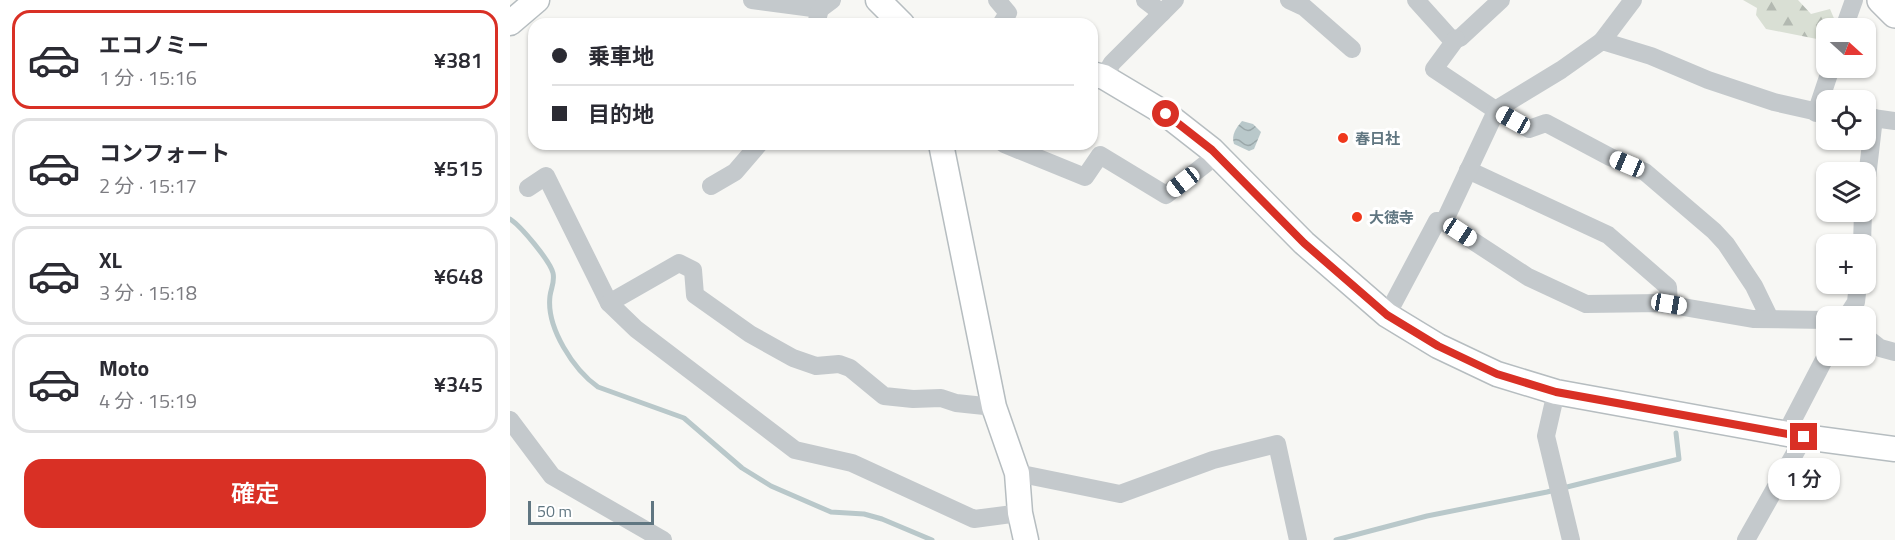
<!DOCTYPE html>
<html lang="ja">
<meta charset="utf-8">
<style>
:root{--surface:#fff;--page:#f7f7f7;--text:#2b2b33;--muted:#7c7c81;--line:#e1e1e2;--accent:#d93025}
body{margin:0;font-family:"Titillium Web","Noto Sans JP",sans-serif;background:var(--page);color:var(--text);height:100vh;display:flex;flex-direction:column;font-size:22px;white-space:nowrap}
*{box-sizing:border-box;margin:0}
p{font-size:20px;color:var(--muted)}
.icon{flex:none;width:33px;height:33px;fill:none;stroke:currentColor;stroke-width:2;stroke-linecap:round;stroke-linejoin:round}
.map{position:relative;flex:1;overflow:hidden}
.sheet{display:flex;flex-direction:column;background:var(--surface);width:510px}
.sheet>*{flex:none}
.guide{position:absolute;left:18px;top:18px;width:570px;height:132px;border-radius:18px;box-shadow:0 2px 4px #0004;display:grid;align-content:center;height:132px;padding:0 24px;background:var(--surface)}
.needle{width:39px;rotate:111deg}
.tools{position:absolute;left:1306px;top:18px;display:grid;gap:12px}
.tools a{display:grid;place-items:center;width:60px;height:60px;border-radius:12px;background:var(--surface);box-shadow:0 2px 4px #0004;font-size:30px}
.scale{position:absolute;left:18px;bottom:15px;width:126px;box-sizing:border-box;padding-left:6px;border:3px solid #607681;border-top:0;font-size:16px;line-height:21px;white-space:nowrap;color:#607681;-webkit-text-stroke:4px #fff;paint-order:stroke}
.end{position:absolute;width:27px;height:27px;margin:-14px;border:8px solid #d93025;background:#fff;box-shadow:0 0 0 3px #fff}
.from{border-radius:50%}
.bubble{position:absolute;height:42px;border-radius:18px;background:var(--surface);box-shadow:0 2px 4px #0004;font-size:20px;font-weight:600;line-height:42px;text-align:center}
.car{position:absolute;width:18px;height:36px;margin:-18px -9px;border-radius:8px;box-shadow:0 0 4px 2px #0007;background:linear-gradient(#fff 24%,#345 0 40%,#fff 0 76%,#345 0 86%,#fff 0)}
.guide b{display:flex;align-items:center;gap:21px;height:57px;font-size:22px}
.guide b+b{border-top:2px solid var(--line)}
.guide i{width:15px;height:15px;background:var(--text)}
ul{padding:10px 0 0;list-style:none}
li{display:flex;align-items:center;gap:18px;height:99px;margin:0 12px 9px;padding:0 12px;border:3px solid var(--line);border-radius:18px}
li div{flex:1}
li b{display:block;font-size:22px}
li em{font-style:normal;font-weight:600}
li.current{border-color:var(--accent)}
li>.icon{width:54px;height:54px;stroke-width:1.5}
.action{display:flex;gap:12px;margin-top:auto;padding:12px 24px}
.action a{flex:1;height:69px;border-radius:18px;background:var(--accent);color:#fff;font-size:24px;font-weight:600;line-height:69px;text-align:center}
main{display:flex;flex:1;min-height:0}
.map>svg:first-child{display:block}
</style>
<main>
<section class="sheet">
<ul>
<li class="current"><svg class="icon" aria-label="car" viewBox="0 0 24 24"><path d="M5 17H2v-5l4-1 3-4h7l3 4 3 1v5h-3M9 17h6M6 11h13"/><circle cx="7" cy="17" r="2"/><circle cx="17" cy="17" r="2"/></svg><div><b>エコノミー</b><p>1 分 · 15:16</p></div><em>¥381</em></li>
<li><svg class="icon" aria-label="car" viewBox="0 0 24 24"><path d="M5 17H2v-5l4-1 3-4h7l3 4 3 1v5h-3M9 17h6M6 11h13"/><circle cx="7" cy="17" r="2"/><circle cx="17" cy="17" r="2"/></svg><div><b>コンフォート</b><p>2 分 · 15:17</p></div><em>¥515</em></li>
<li><svg class="icon" aria-label="car" viewBox="0 0 24 24"><path d="M5 17H2v-5l4-1 3-4h7l3 4 3 1v5h-3M9 17h6M6 11h13"/><circle cx="7" cy="17" r="2"/><circle cx="17" cy="17" r="2"/></svg><div><b>XL</b><p>3 分 · 15:18</p></div><em>¥648</em></li>
<li><svg class="icon" aria-label="car" viewBox="0 0 24 24"><path d="M5 17H2v-5l4-1 3-4h7l3 4 3 1v5h-3M9 17h6M6 11h13"/><circle cx="7" cy="17" r="2"/><circle cx="17" cy="17" r="2"/></svg><div><b>Moto</b><p>4 分 · 15:19</p></div><em>¥345</em></li>
</ul>
<div class="action"><a>確定</a></div>
</section>
<div class="map">
<svg width="1385" height="540" viewBox="0 0 1385 540">
<defs>
<pattern id="forest-firs" width="22" height="20" patternUnits="userSpaceOnUse" patternTransform="scale(1.5)"><rect width="22" height="20" fill="#d9dfd4"/><path d="M5 1l3.5 6h-7zM16 11l3.5 6h-7z" fill="#b3b9b1"/></pattern>
<pattern id="water-waves" width="16" height="10" patternUnits="userSpaceOnUse" patternTransform="scale(1.5)"><rect width="16" height="10" fill="#b9c8ca"/><path d="M0 5q4-4 8 0t8 0" fill="none" stroke="#9aa7a9"/></pattern>
</defs>
<rect width="100%" height="100%" fill="#f7f7f4"/>
<polygon fill="url(#forest-firs)" points="1233,0 1288,0 1301,14 1320,9 1326,23 1323,28 1317,28 1317,41 1256,29 1246,15 1247,8"/>
<path fill="url(#water-waves)" d="M 732,121 L 743,124 L 751,132 L 744,149 L 739,151 L 724,144 C 721,135 726,128 732,121 Z"/>
<g fill="none" stroke-linecap="round" stroke-linejoin="round">
<g stroke="#b9c8ca" stroke-width="5">
<path d="M 0,219 C 11,226 40,261 43,273 C 45,282 41,288 40,296 C 36,328 64,370 88,387 L 174,418 L 232,468 L 261,486 L 321,512 L 354,514 L 372,519 L 422,540"/>
<polyline points="826,540 917,516 1037,492 1169,459 1166,433"/>
</g>
<g stroke="#b6bdc0" stroke-width="27">
<g id="secondary">
<polyline points="368,0 392,24"/>
<polyline points="0,23 27,0"/>
<polyline points="582,74 594,77 656,114 702,150 794,243 877,315 928,346 987,374 1046,392 1294,437 1385,449"/>
<polyline points="431,144 484,407 507,473 510,513 516,540"/>
</g>
</g>
<g stroke="#b7bcbf" stroke-width="30">
<polyline id="primary" points="1371,0 1385,14"/>
</g>
<g stroke="#c4c9cc" stroke-width="18">
<polyline points="242,0 310,9"/>
<polyline points="487,0 498,13 491,24"/>
<polyline points="635,0 652,13"/>
<polyline points="779,0 794,7 842,49"/>
<polyline points="906,0 941,39 950,38 991,0"/>
<polyline points="306,24 310,9 322,0"/>
<polyline points="1334,28 1344,0"/>
<polyline points="946,39 924,69 987,111 1019,129 1036,123 1100,157 1135,172 1204,231 1216,244 1244,286 1260,319"/>
<polyline points="1092,41 1123,0"/>
<polyline points="594,77 602,63 665,0"/>
<polyline points="1306,113 1321,68"/>
<polyline points="1356,117 1385,121"/>
<polyline points="494,144 575,177 590,155 656,195 707,155"/>
<polyline points="958,170 1098,235 1158,287 1159,304"/>
<polyline points="201,186 225,172 249,144"/>
<polyline points="1356,186 1364,118"/>
<polyline points="18,188 36,176 99,303"/>
<polyline points="934,222 1018,277 1076,304 1150,303 1243,319 1317,320"/>
<polyline points="1352,244 1353,212"/>
<polyline points="877,315 927,221 934,222 987,109 1051,70 1092,41 1141,56 1198,80 1264,102 1317,114"/>
<polyline points="1337,316 1346,302 1348,284"/>
<polyline points="1356,337 1370,348 1385,352"/>
<polyline points="1046,392 1036,436 1061,540"/>
<polyline points="484,407 446,403 431,398 403,399 374,396 340,368 329,364 306,366 283,358 240,334 185,295 183,270 169,263 99,303 126,329 285,450 342,463 464,519 510,513"/>
<polyline points="0,420 42,476 153,540"/>
<polyline points="1276,433 1317,354"/>
<polyline points="507,473 610,494 703,460 767,444 788,540"/>
<polyline points="1236,540 1294,437"/>
</g>
<use href="#secondary" stroke="#fff" stroke-width="24"/>
<use href="#primary" stroke="#fff" stroke-width="27"/>
</g>
<g fill="none" stroke-linecap="round" stroke-linejoin="round">
<polyline stroke="#d93025" stroke-width="8" points="656,114 702,150 794,243 877,315 928,346 987,374 1046,392 1294,437"/>
</g>
<g fill="#ef381c" stroke="#fff" stroke-width="2">
<circle cx="833" cy="138" r="6"/>
<circle cx="847" cy="217" r="6"/>
</g>
<g text-anchor="middle" dominant-baseline="central" stroke-width="6" stroke-linejoin="round" paint-order="stroke">
<g font-size="15" font-weight="bold" fill="#607681" stroke="#fff" text-anchor="start">
<text x="845" y="138">春日社</text>
<text x="859" y="217">大徳寺</text>
</g>
</g>
</svg>
<div class="tools">
<a><svg class="needle" viewBox="-14 -14 28 28"><path d="M0-13l5 13h-10z" fill="#e53935"/><path d="M0 13l5-13h-10z" fill="#7c7c81"/></svg></a>
<a><svg class="icon" aria-label="locate" viewBox="0 0 24 24"><circle cx="12" cy="12" r="6"/><path d="M12 2v4M12 18v4M2 12h4M18 12h4"/></svg></a>
<a><svg class="icon" aria-label="layers" viewBox="0 0 24 24"><path d="M12 4l9 5-9 5-9-5zM3 14l9 5 9-5"/></svg></a>
<a>+</a>
<a>−</a>
</div>
<div class="scale">50 m</div>
<i class="end from" style="left:656px;top:114px"></i>
<i class="end" style="left:1294px;top:437px"></i>
<div class="bubble" style="left:1258px;top:458px;width:72px">1 分</div>
<i class="car" style="left:1003px;top:120px;rotate:299deg"></i>
<i class="car" style="left:1117px;top:164px;rotate:293deg"></i>
<i class="car" style="left:673px;top:182px;rotate:232deg"></i>
<i class="car" style="left:950px;top:232px;rotate:123deg"></i>
<i class="car" style="left:1159px;top:304px;rotate:100deg"></i>
<div class="guide">
<b><i class="from"></i>乗車地</b>
<b><i></i>目的地</b>
</div>
</div>
</main>
